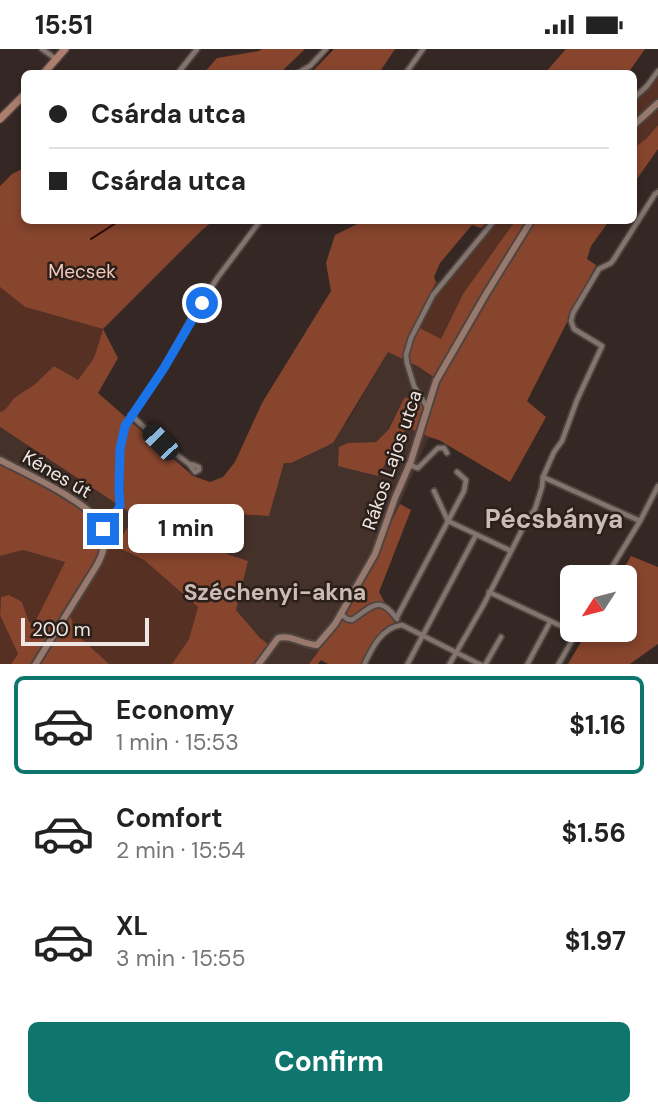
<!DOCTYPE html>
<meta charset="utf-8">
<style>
:root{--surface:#fff;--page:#f6f6f6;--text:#222;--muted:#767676;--line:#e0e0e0;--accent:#0f766e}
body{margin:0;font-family:"DM Sans",sans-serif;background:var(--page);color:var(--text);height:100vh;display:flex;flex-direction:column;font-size:26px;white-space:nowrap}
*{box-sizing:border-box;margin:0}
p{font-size:23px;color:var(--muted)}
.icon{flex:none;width:38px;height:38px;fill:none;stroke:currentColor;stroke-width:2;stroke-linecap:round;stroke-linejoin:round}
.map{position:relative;height:615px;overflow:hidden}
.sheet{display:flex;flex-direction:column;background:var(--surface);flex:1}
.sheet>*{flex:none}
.hud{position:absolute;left:21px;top:21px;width:616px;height:154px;border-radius:10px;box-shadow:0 4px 10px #0003;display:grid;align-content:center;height:154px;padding:0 28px;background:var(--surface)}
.needle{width:46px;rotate:234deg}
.controls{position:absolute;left:560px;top:516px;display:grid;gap:14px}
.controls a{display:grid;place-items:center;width:77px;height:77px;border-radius:10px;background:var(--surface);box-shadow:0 4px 10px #0003;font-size:35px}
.scale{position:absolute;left:21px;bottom:18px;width:128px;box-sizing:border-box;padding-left:7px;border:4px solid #efe7e3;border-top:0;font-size:19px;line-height:24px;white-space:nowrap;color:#efe7e3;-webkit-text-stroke:5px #2b1f1a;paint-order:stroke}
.end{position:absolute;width:32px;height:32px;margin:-16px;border:9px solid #1a73e8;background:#fff;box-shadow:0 0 0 4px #fff}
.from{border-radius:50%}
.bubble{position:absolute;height:49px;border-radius:10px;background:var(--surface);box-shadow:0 4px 10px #0003;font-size:23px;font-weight:700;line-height:49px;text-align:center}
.car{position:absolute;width:21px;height:42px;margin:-21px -10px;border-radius:9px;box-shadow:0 0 5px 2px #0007;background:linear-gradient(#222 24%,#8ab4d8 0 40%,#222 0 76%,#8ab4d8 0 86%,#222 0)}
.hud b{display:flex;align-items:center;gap:24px;height:66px;font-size:26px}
.hud b+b{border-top:2px solid var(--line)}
.hud i{width:18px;height:18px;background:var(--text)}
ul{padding:12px 0 0;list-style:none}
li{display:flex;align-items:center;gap:21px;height:98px;margin:0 14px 10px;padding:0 14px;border:4px solid transparent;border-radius:10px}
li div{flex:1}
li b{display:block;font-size:26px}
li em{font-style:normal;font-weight:700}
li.on{border-color:var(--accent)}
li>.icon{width:63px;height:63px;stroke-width:1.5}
.cta{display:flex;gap:14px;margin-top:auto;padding:14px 28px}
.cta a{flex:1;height:80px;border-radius:10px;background:var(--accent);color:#fff;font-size:28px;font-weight:700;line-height:80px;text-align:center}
.status{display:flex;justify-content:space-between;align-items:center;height:49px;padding:0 35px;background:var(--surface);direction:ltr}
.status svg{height:19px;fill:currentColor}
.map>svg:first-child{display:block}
</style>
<div class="status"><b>15:51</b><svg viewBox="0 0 49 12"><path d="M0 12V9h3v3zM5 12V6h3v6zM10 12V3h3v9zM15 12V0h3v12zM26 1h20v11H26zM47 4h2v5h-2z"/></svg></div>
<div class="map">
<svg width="658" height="616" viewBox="0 0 658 616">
<rect width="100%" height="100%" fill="#352824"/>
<g fill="#44312a">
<polygon points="388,303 419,318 435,329 425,357 404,349 389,380 376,393 348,394 338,417 407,378 429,388 400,455 364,531 325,594 308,615 255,615 260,589 236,561 227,505 222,500 227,474 236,465 269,467 284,414 347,373"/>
<polygon points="0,378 126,461 136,465 122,488 107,484 90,466 0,412"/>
</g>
<g fill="#563123">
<polygon points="658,27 658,76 647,89 634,99 634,52 642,47"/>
<polygon points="498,172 515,172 463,245 441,290 414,277 436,233 444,233"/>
<polygon points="0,238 25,258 103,280 94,309 78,332 54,317 34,336 14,349 5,361 0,363"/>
<polygon points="105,491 144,511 198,558 189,590 172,615 109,616 75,584 68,556 99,511"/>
<polygon points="23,501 65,513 33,577 28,572 22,553 0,553 0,507"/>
<polygon points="0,566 18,605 11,615 0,615"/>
</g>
<g fill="#87452d">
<polygon points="262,0 305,0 280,24 204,24 217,9 259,2"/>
<polygon points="334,0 395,0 379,24 308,24 313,22"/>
<polygon points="566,0 645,0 628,24 545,24"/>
<polygon points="658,76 658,100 634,134 634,99 647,89"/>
<polygon points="24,119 24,172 213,172 202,181 103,280 118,309 98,344 193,427 210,433 223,428 235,413 262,354 331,242 326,214 335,186 363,172 489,172 481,179 472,176 440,214 434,228 436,233 414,276 441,290 463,245 515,172 609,172 591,197 587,210 596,216 527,352 546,368 510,433 439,391 429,388 407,378 378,427 338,417 339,398 348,394 376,393 389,380 404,349 415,348 425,357 435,329 419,318 388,303 333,394 291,414 284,414 269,467 236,465 227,474 222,500 227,505 248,512 236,561 260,589 268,595 255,615 172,615 189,590 198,558 144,511 105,492 99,511 68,556 75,584 109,615 11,615 18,605 0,566 1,548 9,546 22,553 28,571 33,577 65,513 23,501 0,507 0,412 90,466 108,484 122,487 136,465 126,461 0,378 0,363 5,361 14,349 34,336 54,317 78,331 94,309 103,280 25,258 0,238 0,137 12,125"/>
<path d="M 400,455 L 411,461 L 379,543 L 395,573 L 381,583 L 362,615 L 328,615 L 321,611 L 318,615 L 308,616 C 347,567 373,511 400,455 Z"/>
<polygon points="631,507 658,518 658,595 630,615 568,615 588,581 625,581 625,528 619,528"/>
</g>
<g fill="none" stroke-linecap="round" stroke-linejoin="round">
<g stroke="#2b0a01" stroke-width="2">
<polyline points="304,24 311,20 331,0"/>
<polyline points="91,190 119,172"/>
</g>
<g stroke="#4f4440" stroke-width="8">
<g id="street">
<polyline points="42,0 56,10"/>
<polyline points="178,24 197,0"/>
<polyline points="298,24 310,17 326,0"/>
<polyline points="406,24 423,0"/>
<polyline points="634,49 647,37 658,22"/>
<polyline points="427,358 414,337 407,314 406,306 411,289 433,246 494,172"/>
<polyline points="131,366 160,393 189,415 195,423 199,421 199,418 194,416 189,415"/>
<polyline points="409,416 418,419 438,399 444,399 447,404"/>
<polyline points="434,442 448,472 511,502"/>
<polyline points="640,472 543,428 554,403 562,392 577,351 602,297 574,280 571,272 573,264 599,220 611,214 614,210 655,145 658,143"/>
<polyline points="103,479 108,477 120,457 120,400 125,377 164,319 194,265 218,228 260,172"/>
<polyline points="606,528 640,472 658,437"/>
<polyline points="489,543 576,584"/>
<path d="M 341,565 L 347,570 L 352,571 C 372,558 379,545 397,570"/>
<polyline points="397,568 464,442 466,431 457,423"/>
<path d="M 364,616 C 372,599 382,578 402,576 L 481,616"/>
<polyline points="407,616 476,486"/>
<polyline points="449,616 484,555 526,473 535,460 542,438 543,428"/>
<polyline points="485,616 501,588"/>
<polyline points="527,616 550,573"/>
<polyline points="558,616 578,581"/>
</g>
</g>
<g stroke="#4f4440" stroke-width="10">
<g id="secondary">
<polyline points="634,76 658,54"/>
<path d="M 0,411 C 23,423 94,455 103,479 C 107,491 103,506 97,516 L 35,616"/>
<path d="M 258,616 L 278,589 C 290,585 304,596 317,596 L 335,575 L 375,505 L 395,449 L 411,412 L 436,332 L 486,245 L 531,172"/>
</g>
</g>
<g stroke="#4f4440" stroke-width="10">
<g id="primary">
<polyline points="44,24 65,0"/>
<polyline points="0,70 24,46"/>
</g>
</g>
<use href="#street" stroke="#83746e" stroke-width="4.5"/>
<use href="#secondary" stroke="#98796e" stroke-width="6"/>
<use href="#primary" stroke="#ad7e6d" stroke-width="7"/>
</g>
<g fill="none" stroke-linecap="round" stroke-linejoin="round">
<polyline stroke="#1a73e8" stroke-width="9" points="103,480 108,477 120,457 119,440 120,400 125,377 164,319 202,254"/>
</g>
<g text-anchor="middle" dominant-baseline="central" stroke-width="5" stroke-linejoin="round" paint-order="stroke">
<g font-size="19" fill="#f3cabc" stroke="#2b1f1a">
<text x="82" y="222">Mecsek</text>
</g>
<g font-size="19" fill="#efe7e3" stroke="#2b1f1a">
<text transform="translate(392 411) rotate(-71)">Rákos Lajos utca</text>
<text transform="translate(57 425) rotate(30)">Kénes út</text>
</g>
<g font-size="23" font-weight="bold" fill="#ccbbb5" stroke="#2b1f1a">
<text x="275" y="543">Széchenyi-akna</text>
</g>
<g font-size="26" font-weight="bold" fill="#ccbbb5" stroke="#2b1f1a">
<text x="554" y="470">Pécsbánya</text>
</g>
</g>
</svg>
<div class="controls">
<a><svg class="needle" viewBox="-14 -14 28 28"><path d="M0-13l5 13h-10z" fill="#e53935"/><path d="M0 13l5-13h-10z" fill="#767676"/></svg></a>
</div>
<div class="scale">200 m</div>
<i class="end from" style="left:202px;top:254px"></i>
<i class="end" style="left:103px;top:480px"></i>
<div class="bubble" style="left:128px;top:455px;width:116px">1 min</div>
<i class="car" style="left:160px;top:393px;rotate:316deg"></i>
<div class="hud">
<b><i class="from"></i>Csárda utca</b>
<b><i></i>Csárda utca</b>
</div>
</div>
<section class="sheet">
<ul>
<li class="on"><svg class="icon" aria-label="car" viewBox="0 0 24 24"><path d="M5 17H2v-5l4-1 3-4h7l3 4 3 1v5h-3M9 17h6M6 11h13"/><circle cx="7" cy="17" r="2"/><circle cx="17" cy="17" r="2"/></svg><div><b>Economy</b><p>1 min · 15:53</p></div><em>$1.16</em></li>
<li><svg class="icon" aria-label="car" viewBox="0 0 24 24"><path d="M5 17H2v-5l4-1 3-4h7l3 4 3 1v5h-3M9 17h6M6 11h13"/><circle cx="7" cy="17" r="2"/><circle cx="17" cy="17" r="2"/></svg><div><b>Comfort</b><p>2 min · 15:54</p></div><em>$1.56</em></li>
<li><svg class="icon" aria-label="car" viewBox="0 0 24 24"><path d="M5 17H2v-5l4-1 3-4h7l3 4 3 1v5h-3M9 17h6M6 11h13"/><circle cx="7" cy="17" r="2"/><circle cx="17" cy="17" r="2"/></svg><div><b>XL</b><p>3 min · 15:55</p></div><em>$1.97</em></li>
</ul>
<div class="cta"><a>Confirm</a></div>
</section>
